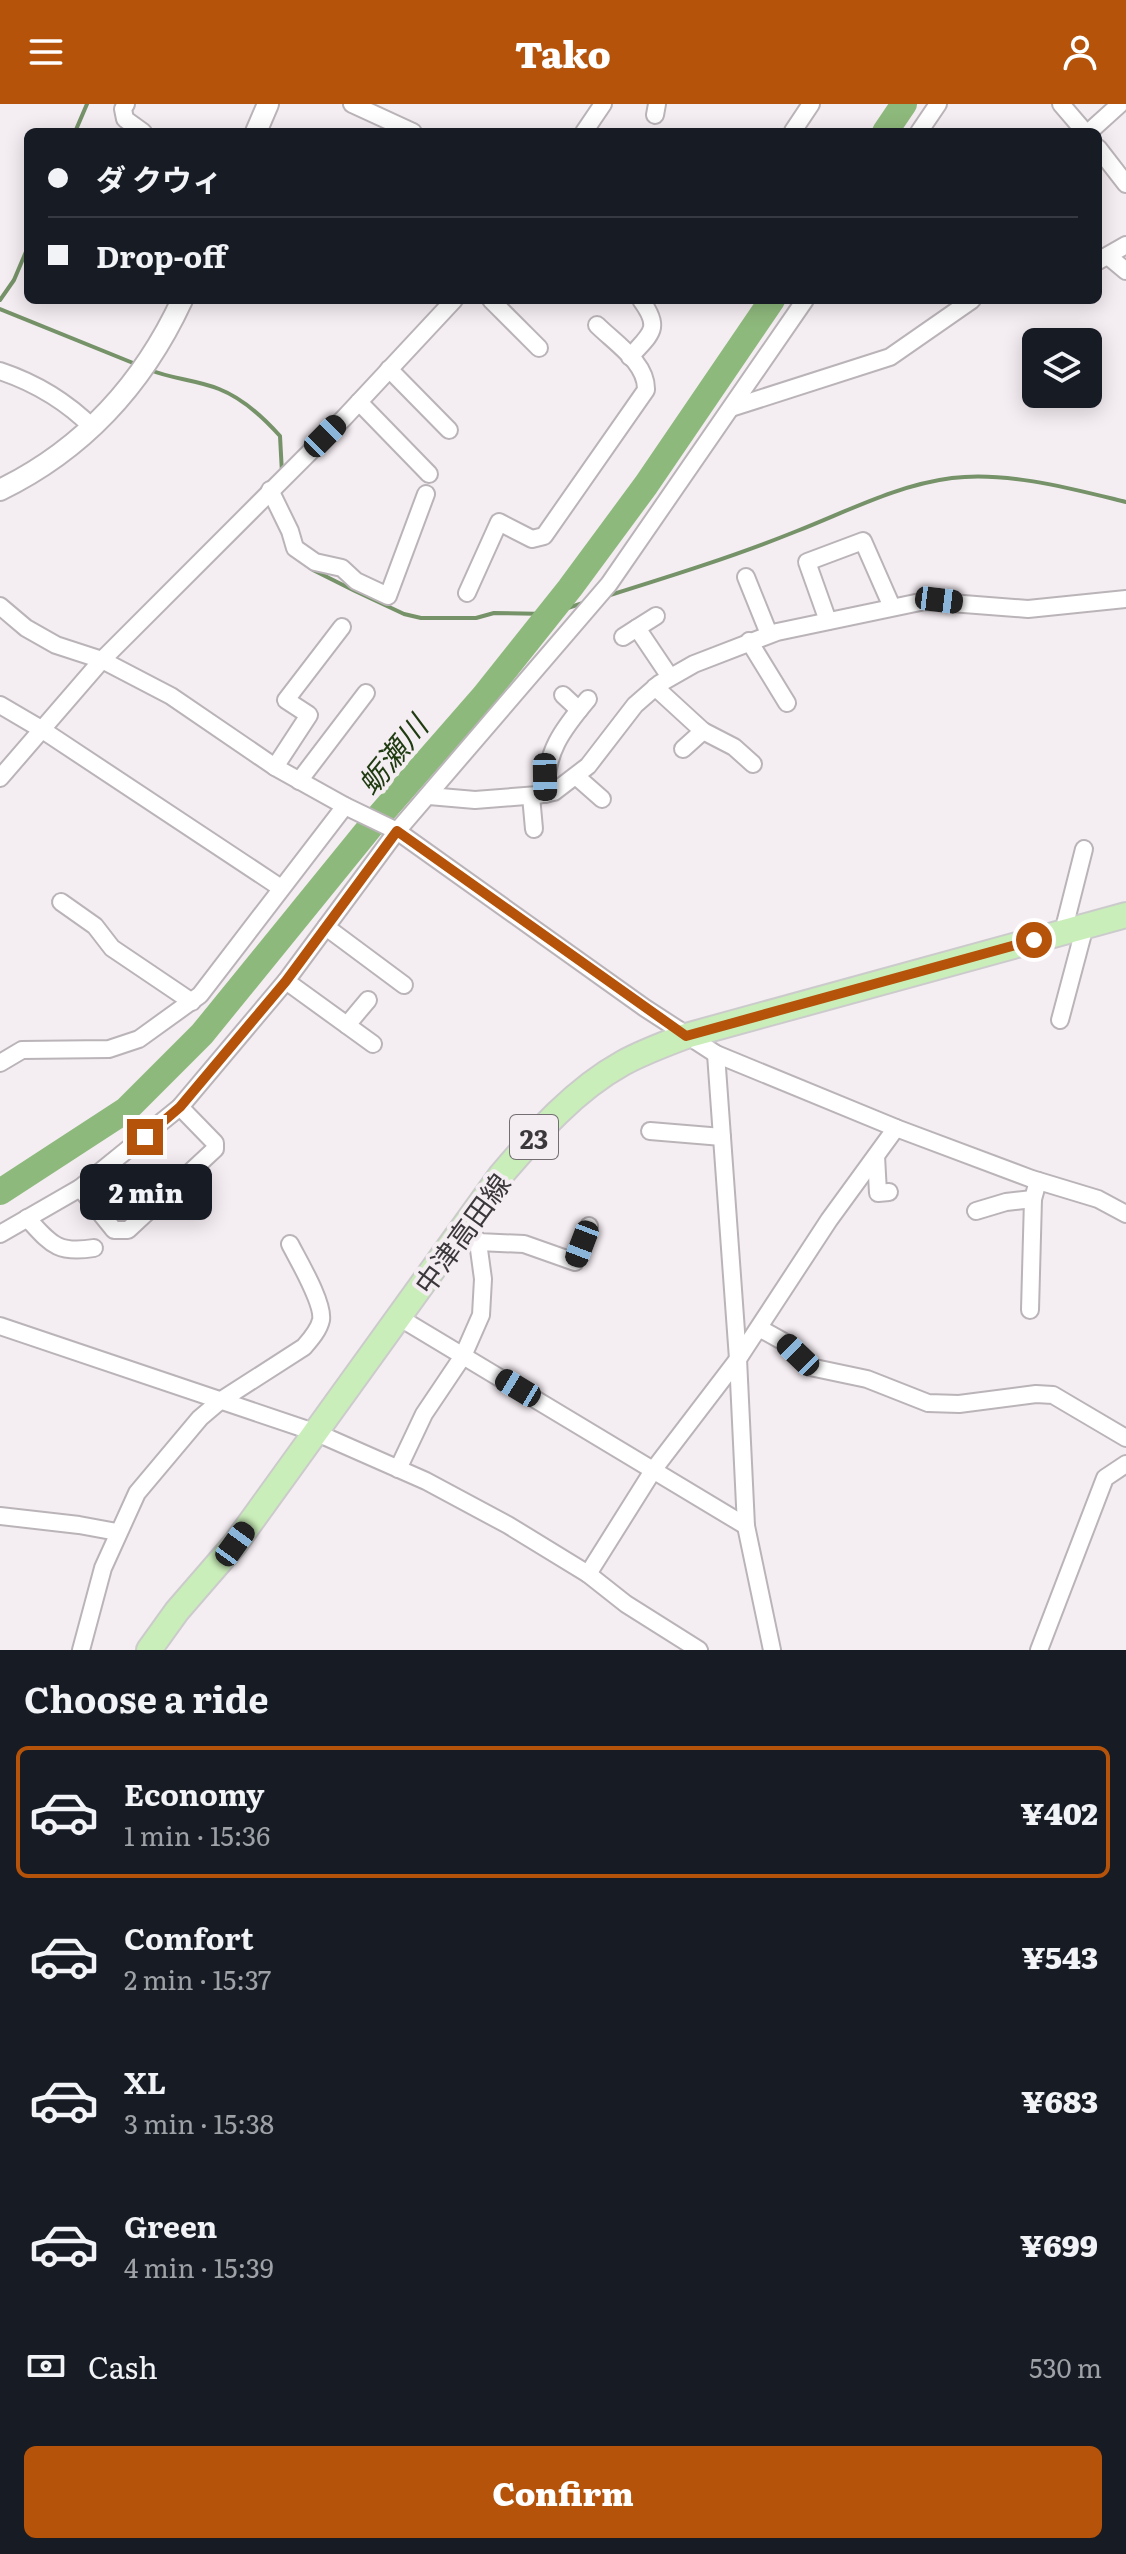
<!DOCTYPE html>
<meta charset="utf-8">
<style>
:root{--surface:#171b24;--page:#20242c;--text:#f1f3f6;--muted:#9ea1a6;--line:#363941;--accent:#b45309}
body{margin:0;font-family:Literata,"Noto Sans JP",serif;background:var(--page);color:var(--text);height:100vh;display:flex;flex-direction:column;font-size:30px;white-space:nowrap}
*{box-sizing:border-box;margin:0}
p{font-size:26px;color:var(--muted)}
.icon{flex:none;width:44px;height:44px;fill:none;stroke:currentColor;stroke-width:2;stroke-linecap:round;stroke-linejoin:round}
.map{position:relative;height:1546px;overflow:hidden}
.panel{display:flex;flex-direction:column;background:var(--surface);flex:1}
.panel>*{flex:none}
.banner{position:absolute;left:24px;top:24px;width:1078px;height:176px;border-radius:12px;box-shadow:0 4px 20px #0003;display:grid;align-content:center;height:176px;padding:0 24px;background:var(--surface)}
.buttons{position:absolute;left:1022px;top:224px;display:grid;gap:16px}
.buttons a{display:grid;place-items:center;width:80px;height:80px;border-radius:12px;background:var(--surface);box-shadow:0 4px 20px #0003;font-size:40px}
.end{position:absolute;width:36px;height:36px;margin:-18px;border:10px solid #b45309;background:#fff;box-shadow:0 0 0 4px #fff}
.from{border-radius:50%}
.bubble{position:absolute;height:56px;border-radius:12px;background:var(--surface);box-shadow:0 4px 20px #0003;font-size:26px;font-weight:800;line-height:56px;text-align:center}
.car{position:absolute;width:24px;height:48px;margin:-24px -12px;border-radius:10px;box-shadow:0 0 6px 2px #0007;background:linear-gradient(#222 24%,#8ab4d8 0 40%,#222 0 76%,#8ab4d8 0 86%,#222 0)}
.banner b{display:flex;align-items:center;gap:28px;height:76px;font-size:30px}
.banner b+b{border-top:2px solid var(--line)}
.banner i{width:20px;height:20px;background:var(--text)}
ul{padding:0;list-style:none}
li{display:flex;align-items:center;gap:24px;height:132px;margin:0 16px 12px;padding:0 8px;border:4px solid transparent;border-radius:12px}
li div{flex:1}
li b{display:block;font-size:30px}
li em{font-style:normal;font-weight:800}
li.selected{border-color:var(--accent)}
li>.icon{width:72px;height:72px;stroke-width:1.5}
h2{padding:0 24px;font-size:36px;line-height:96px}
.pay{display:flex;align-items:center;gap:20px;height:88px;padding:0 24px;font-size:30px}
.pay p{margin-inline-start:auto}
.cta{display:flex;gap:16px;margin-top:auto;padding:16px 24px}
.cta a{flex:1;height:92px;border-radius:12px;background:var(--accent);color:#fff;font-size:32px;font-weight:800;line-height:92px;text-align:center}
header{display:flex;justify-content:space-between;align-items:center;height:104px;padding:0 24px;background:var(--accent);color:#fff;font-size:36px;font-weight:800}
.map>svg:first-child{display:block}
</style>
<header><svg class="icon" aria-label="menu" viewBox="0 0 24 24"><path d="M4 6h16M4 12h16M4 18h16"/></svg>Tako<svg class="icon" aria-label="person" viewBox="0 0 24 24"><circle cx="12" cy="8" r="4"/><path d="M4 21q1-7 8-7t8 7"/></svg></header>
<div class="map">
<svg width="1126" height="1546" viewBox="0 0 1126 1546">
<rect width="100%" height="100%" fill="#f4edf2"/>
<g fill="none" stroke-linecap="round" stroke-linejoin="round">
<g stroke="#759268" stroke-width="4">
<polyline points="75,28 87,0"/>
<polyline points="0,196 14,176 28,143"/>
<polyline points="0,205 138,261"/>
<path d="M 150,266 C 172,275 197,276 219,285 C 242,294 263,313 280,332 L 282,369"/>
<polyline points="294,452 313,466 355,487 404,510 421,514 476,514 494,509 549,510 583,499"/>
<path d="M 607,492 C 671,472 735,452 797,427 C 848,407 897,381 952,374 C 1007,367 1073,385 1126,398"/>
<polyline points="0,1083 8,1083"/>
</g>
<g stroke="#8eb97c" stroke-width="26">
<polyline points="885,28 904,0"/>
<polyline points="0,1088 126,1006 202,930 380,711 484,592 570,484 646,381 772,196"/>
</g>
<g stroke="#bab4b8" stroke-width="20">
<g id="minor">
<polyline points="126,0 123,5 125,15 143,28"/>
<polyline points="352,0 413,28"/>
<polyline points="1061,0 1085,28"/>
<polyline points="655,11 657,0"/>
<polyline points="793,27 811,0"/>
<polyline points="584,28 603,0"/>
<polyline points="919,28 938,0"/>
<polyline points="1089,28 1120,0"/>
<polyline points="1098,44 1126,80"/>
<polyline points="1108,152 1126,167"/>
<polyline points="1098,157 1126,141"/>
<polyline points="491,196 539,244"/>
<path d="M 630,253 C 651,229 662,225 641,196"/>
<polyline points="389,265 449,326"/>
<path d="M 0,267 C 36,279 66,297 93,324"/>
<polyline points="359,298 429,370"/>
<polyline points="731,304 890,253 972,196"/>
<polyline points="270,386 290,427 295,444 315,458 342,464 356,477 388,492 426,390"/>
<polyline points="746,473 769,530"/>
<path d="M 467,489 L 499,418 L 532,435 L 544,432 L 646,286 C 647,259 615,239 597,221"/>
<polyline points="0,502 26,524 56,541 102,556 171,592 275,663 345,702 397,727 645,904 716,950 896,1024 1032,1075 1098,1095 1126,1110"/>
<polyline points="828,517 807,458 863,437 892,503"/>
<polyline points="637,524 656,512"/>
<polyline points="623,533 637,524 670,573"/>
<polyline points="749,537 787,599"/>
<polyline points="655,583 703,627 683,645"/>
<polyline points="563,591 579,606"/>
<polyline points="0,601 41,625 281,784"/>
<polyline points="703,627 734,643 753,660"/>
<polyline points="275,663 309,611 286,596 342,523"/>
<polyline points="577,673 602,695"/>
<polyline points="0,674 102,556 344,314 454,196"/>
<polyline points="299,677 366,589"/>
<path d="M 546,690 C 545,648 562,626 588,595"/>
<polyline points="429,692 475,696 538,691 554,688 588,662 635,601 659,580 694,560 777,528 925,497 1028,505 1126,495"/>
<polyline points="531,692 534,725"/>
<polyline points="61,798 95,822 112,844 192,898"/>
<polyline points="326,823 404,881"/>
<polyline points="1063,828 1084,745"/>
<polyline points="286,877 373,940"/>
<polyline points="1060,916 1085,822"/>
<polyline points="347,921 368,896"/>
<polyline points="716,950 738,1255 746,1422 772,1546"/>
<polyline points="0,959 22,946 109,945 139,935 200,891 345,702"/>
<polyline points="650,1027 722,1033"/>
<polyline points="876,1052 878,1089 889,1088"/>
<polyline points="80,1084 114,1126 128,1126 215,1045 215,1039 180,1003"/>
<polyline points="976,1107 1006,1098 1033,1095"/>
<path d="M 27,1114 C 51,1140 57,1150 94,1144"/>
<polyline points="0,1130 80,1084 180,1003 286,877 397,727 609,480 805,196"/>
<polyline points="474,1131 478,1138 524,1140 575,1158 589,1122"/>
<polyline points="1030,1206 1033,1095 1038,1077"/>
<polyline points="400,1214 746,1422"/>
<polyline points="0,1222 317,1329 426,1377 508,1421 588,1470 626,1500 699,1546"/>
<polyline points="759,1224 786,1239 810,1263 867,1275 928,1299 959,1300 1036,1290 1053,1291 1126,1334"/>
<polyline points="398,1365 424,1310 463,1252 481,1211 483,1175 478,1138"/>
<polyline points="0,1412 79,1421 117,1428"/>
<polyline points="588,1470 654,1365 738,1255 829,1116 896,1024"/>
<path d="M 81,1546 L 103,1464 L 137,1389 L 200,1314 L 220,1297 L 304,1243 C 310,1236 319,1226 321,1216 C 324,1199 298,1156 290,1140"/>
<polyline points="1039,1546 1105,1374 1126,1360"/>
</g>
</g>
<g stroke="#bab4b8" stroke-width="24">
<g id="tertiary">
<polyline points="256,28 268,0"/>
<path d="M 0,386 C 84,345 143,280 182,196"/>
</g>
</g>
<g stroke="#cccbcc" stroke-width="28">
<path id="primary" d="M 149,1546 L 177,1507 L 235,1440 L 501,1071 C 537,1029 574,986 623,959 C 643,948 665,940 686,932 L 1126,811"/>
</g>
<use href="#minor" stroke="#fff" stroke-width="16"/>
<use href="#tertiary" stroke="#fff" stroke-width="20"/>
<use href="#primary" stroke="#caeeb9" stroke-width="24"/>
</g>
<g fill="none" stroke-linecap="round" stroke-linejoin="round">
<polyline stroke="#b45309" stroke-width="10" points="145,1033 180,1003 286,877 397,727 686,932 1034,836"/>
</g>
<g text-anchor="middle" dominant-baseline="central" stroke-width="8" stroke-linejoin="round" paint-order="stroke">
<rect fill="#f4edf2" stroke="#726e71" stroke-width="2" x="510" y="1011" width="48" height="44" rx="6"/>
<g font-size="26" font-weight="bold" fill="#3a383a">
<text x="534" y="1033">23</text>
</g>
<g font-size="28" fill="#3a383a" stroke="#f4edf2">
<text transform="translate(461 1129) rotate(-54)">中津高田線</text>
</g>
<g font-size="30" font-style="italic" fill="#1f3b10" stroke="#f4edf2">
<text transform="translate(391 650) rotate(-51)">蛎瀬川</text>
</g>
</g>
</svg>
<div class="buttons">
<a><svg class="icon" aria-label="layers" viewBox="0 0 24 24"><path d="M12 4l9 5-9 5-9-5zM3 14l9 5 9-5"/></svg></a>
</div>
<i class="end from" style="left:1034px;top:836px"></i>
<i class="end" style="left:145px;top:1033px"></i>
<div class="bubble" style="left:80px;top:1060px;width:132px">2 min</div>
<i class="car" style="left:325px;top:332px;rotate:45deg"></i>
<i class="car" style="left:939px;top:496px;rotate:97deg"></i>
<i class="car" style="left:545px;top:673px;rotate:179deg"></i>
<i class="car" style="left:582px;top:1140px;rotate:201deg"></i>
<i class="car" style="left:798px;top:1251px;rotate:314deg"></i>
<i class="car" style="left:518px;top:1284px;rotate:301deg"></i>
<i class="car" style="left:235px;top:1440px;rotate:36deg"></i>
<div class="banner">
<b><i class="from"></i>ダ クウィ</b>
<b><i></i>Drop-off</b>
</div>
</div>
<section class="panel">
<h2>Choose a ride</h2>
<ul>
<li class="selected"><svg class="icon" aria-label="car" viewBox="0 0 24 24"><path d="M5 17H2v-5l4-1 3-4h7l3 4 3 1v5h-3M9 17h6M6 11h13"/><circle cx="7" cy="17" r="2"/><circle cx="17" cy="17" r="2"/></svg><div><b>Economy</b><p>1 min · 15:36</p></div><em>¥402</em></li>
<li><svg class="icon" aria-label="car" viewBox="0 0 24 24"><path d="M5 17H2v-5l4-1 3-4h7l3 4 3 1v5h-3M9 17h6M6 11h13"/><circle cx="7" cy="17" r="2"/><circle cx="17" cy="17" r="2"/></svg><div><b>Comfort</b><p>2 min · 15:37</p></div><em>¥543</em></li>
<li><svg class="icon" aria-label="car" viewBox="0 0 24 24"><path d="M5 17H2v-5l4-1 3-4h7l3 4 3 1v5h-3M9 17h6M6 11h13"/><circle cx="7" cy="17" r="2"/><circle cx="17" cy="17" r="2"/></svg><div><b>XL</b><p>3 min · 15:38</p></div><em>¥683</em></li>
<li><svg class="icon" aria-label="car" viewBox="0 0 24 24"><path d="M5 17H2v-5l4-1 3-4h7l3 4 3 1v5h-3M9 17h6M6 11h13"/><circle cx="7" cy="17" r="2"/><circle cx="17" cy="17" r="2"/></svg><div><b>Green</b><p>4 min · 15:39</p></div><em>¥699</em></li>
</ul>
<div class="pay"><svg class="icon" aria-label="cash" viewBox="0 0 24 24"><path d="M3 7h18v10H3z"/><circle cx="12" cy="12" r="2"/></svg>Cash<p>530 m</p></div>
<div class="cta"><a>Confirm</a></div>
</section>
